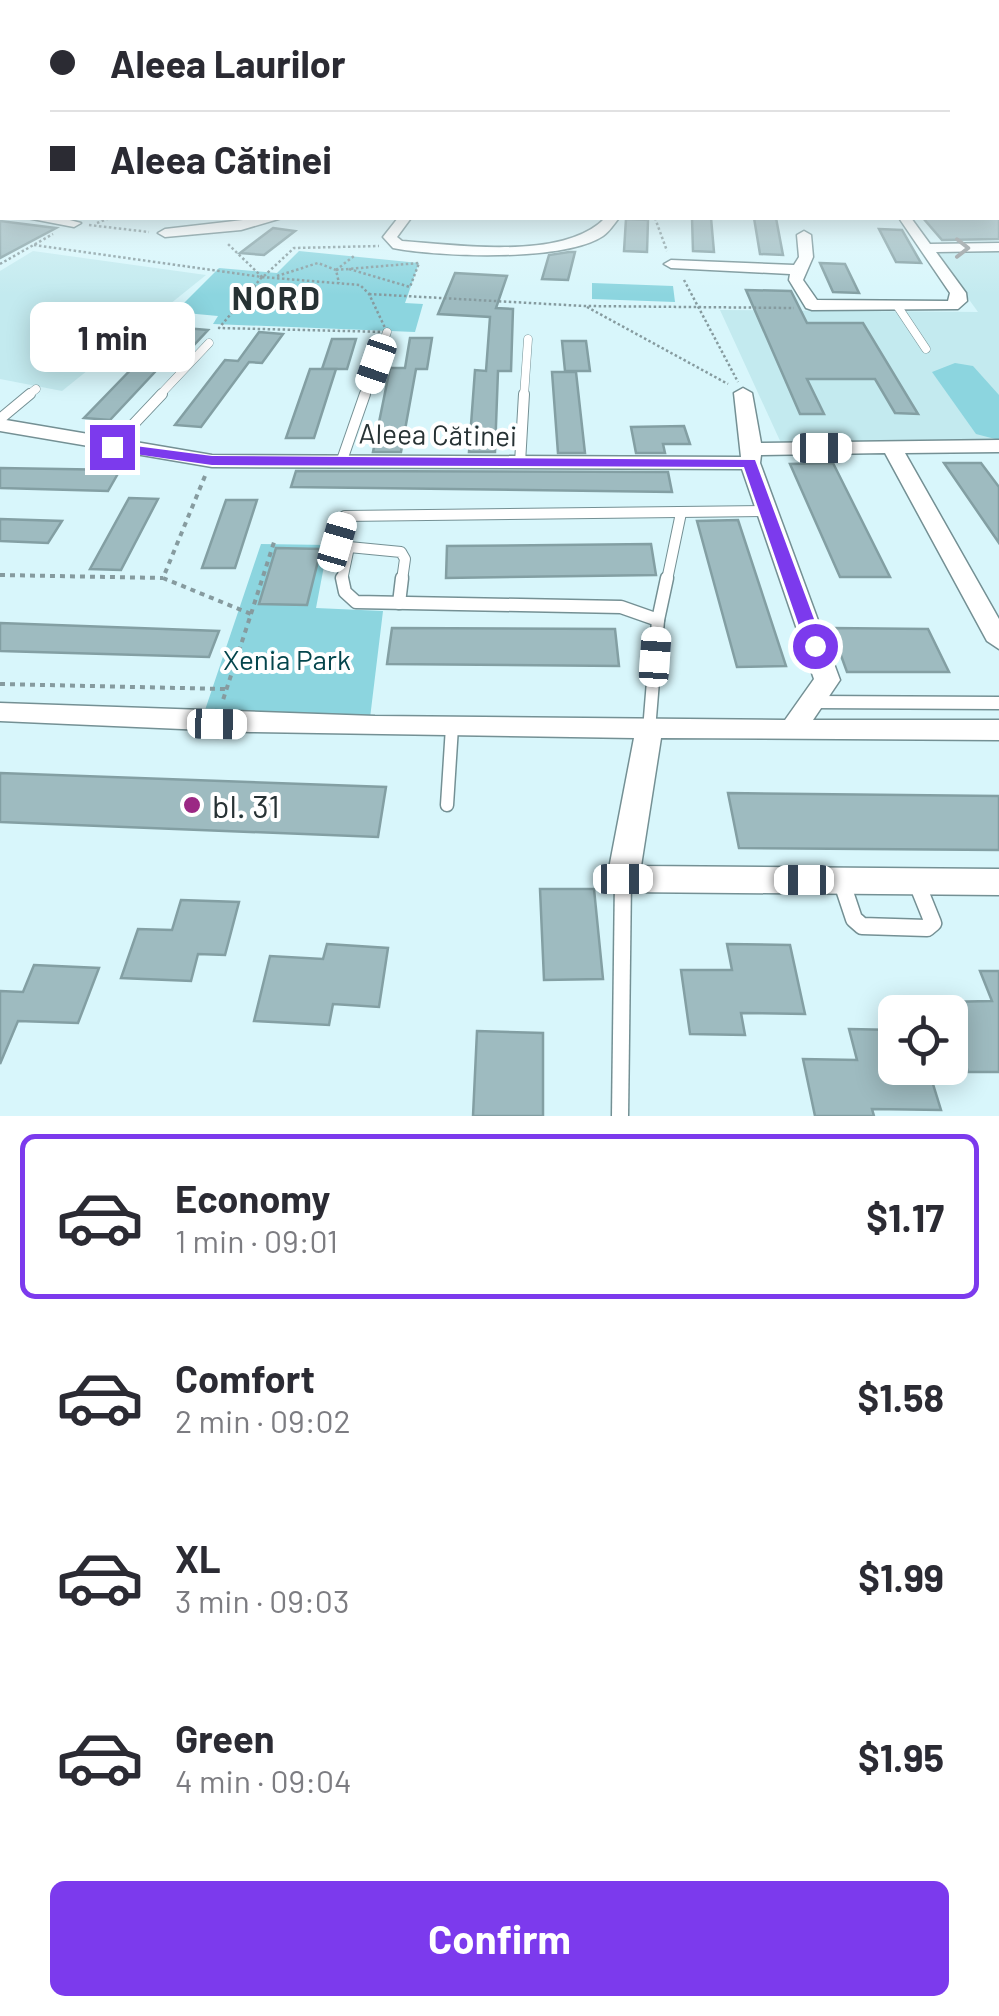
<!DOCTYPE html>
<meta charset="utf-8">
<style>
:root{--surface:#fff;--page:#f2f2f3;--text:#2b2b33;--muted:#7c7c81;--line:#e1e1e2;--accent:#7c3aed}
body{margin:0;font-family:Barlow,sans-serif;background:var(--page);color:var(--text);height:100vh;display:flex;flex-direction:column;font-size:38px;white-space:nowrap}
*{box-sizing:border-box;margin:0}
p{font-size:32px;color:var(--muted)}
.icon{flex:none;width:55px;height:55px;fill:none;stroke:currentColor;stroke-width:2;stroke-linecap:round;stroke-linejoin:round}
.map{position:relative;height:1116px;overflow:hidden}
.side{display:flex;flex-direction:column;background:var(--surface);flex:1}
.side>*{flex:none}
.hud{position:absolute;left:0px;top:0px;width:1000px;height:220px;box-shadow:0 5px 25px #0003;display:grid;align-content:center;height:220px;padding:0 50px;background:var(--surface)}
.controls{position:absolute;left:878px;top:995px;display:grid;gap:20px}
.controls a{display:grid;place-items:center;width:90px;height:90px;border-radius:15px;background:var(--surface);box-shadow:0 5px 25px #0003;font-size:50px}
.end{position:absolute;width:45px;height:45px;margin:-22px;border:12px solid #7c3aed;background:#fff;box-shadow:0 0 0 5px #fff}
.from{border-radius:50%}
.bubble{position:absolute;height:70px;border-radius:15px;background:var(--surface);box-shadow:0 5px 25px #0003;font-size:32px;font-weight:700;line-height:70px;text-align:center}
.car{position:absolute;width:30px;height:60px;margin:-30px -15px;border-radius:12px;box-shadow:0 0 8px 2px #0007;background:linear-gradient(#fff 24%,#345 0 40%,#fff 0 76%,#345 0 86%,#fff 0)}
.hud b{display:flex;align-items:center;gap:35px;height:95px;font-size:38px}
.hud b+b{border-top:2px solid var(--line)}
.hud i{width:25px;height:25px;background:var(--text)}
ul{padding:18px 0 0;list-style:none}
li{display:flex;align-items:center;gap:30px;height:165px;margin:0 20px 15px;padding:0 30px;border:5px solid transparent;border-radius:15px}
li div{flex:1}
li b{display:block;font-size:38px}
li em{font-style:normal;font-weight:700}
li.active{border-color:var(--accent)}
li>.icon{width:90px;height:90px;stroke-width:1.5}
.action{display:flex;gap:20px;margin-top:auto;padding:20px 50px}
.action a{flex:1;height:115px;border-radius:15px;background:var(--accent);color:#fff;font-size:40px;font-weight:700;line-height:115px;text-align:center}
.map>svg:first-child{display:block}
</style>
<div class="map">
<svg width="999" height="1116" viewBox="0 0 999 1116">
<rect width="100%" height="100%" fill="#d8f6fb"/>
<g fill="#c3eaef">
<polygon points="999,249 999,442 781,443 720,310 978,312 934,251"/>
<polygon points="33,251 206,275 62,391 0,379 0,271"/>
</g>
<g fill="#8cd5df">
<polygon points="299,251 419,263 405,303 423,304 415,332 213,324 218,316 175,312 219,268 277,273"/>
<polygon points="592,283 673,286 675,302 592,299"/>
<polygon points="955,363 973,366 999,395 999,440 976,434 932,372"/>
<polygon points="261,544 328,545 316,608 383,611 370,718 203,716"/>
</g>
<g fill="#9ebbc0" stroke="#839fa3" stroke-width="2.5">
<polygon points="692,218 711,218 714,252 693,251"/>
<polygon points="754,218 776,218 783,255 760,254"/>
<polygon points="923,218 999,218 999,239 942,240"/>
<polygon points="626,219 648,220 647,252 624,251"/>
<polygon points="0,221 56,228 0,258"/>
<polygon points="273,228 295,231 264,255 240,253"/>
<polygon points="879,229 902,230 921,263 896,262"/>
<polygon points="569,252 575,252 568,280 542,279 549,255"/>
<polygon points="820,263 845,264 859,293 833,292"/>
<polygon points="455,273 507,276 496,308 513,309 511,371 498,371 495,452 469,452 475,370 486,371 490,317 438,314"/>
<polygon points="746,290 791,291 807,323 863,323 918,414 895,413 875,379 807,379 824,414 800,414"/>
<polygon points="91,324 120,327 75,361 45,357"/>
<polygon points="185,328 208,330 181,359 168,358 110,420 84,418 144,356 157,357"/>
<polygon points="259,332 283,334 262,363 249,362 201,427 175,425 225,360 238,361"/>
<polygon points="410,338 432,338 427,369 416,369 401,452 373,452 390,368 405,368"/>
<polygon points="332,339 356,339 347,369 322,369"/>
<polygon points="562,341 586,341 590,371 565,371"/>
<polygon points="310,369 336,369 314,438 286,438"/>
<polygon points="552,372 576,372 585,453 558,453"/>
<polygon points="684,426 690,444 663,444 665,453 636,453 631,427"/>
<polygon points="833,463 890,577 840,577 790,464"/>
<polygon points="944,463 981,463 999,487 999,543"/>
<polygon points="0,468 120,470 108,491 0,488"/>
<polygon points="296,471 668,472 672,492 291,487"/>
<polygon points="129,498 158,499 121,570 90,569"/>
<polygon points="226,500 257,500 235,568 202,568"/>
<polygon points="0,519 62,521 48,543 0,541"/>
<polygon points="738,520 786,666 737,667 697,521"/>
<polygon points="651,544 656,575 446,578 447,546"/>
<polygon points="276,548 321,549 307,605 259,604"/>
<polygon points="0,623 219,631 209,657 0,651"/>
<polygon points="392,628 615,629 619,666 387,664"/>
<polygon points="831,628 928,629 949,672 847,672"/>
<polygon points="0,773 386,787 378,837 0,822"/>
<polygon points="728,793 999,796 999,850 739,848"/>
<polygon points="540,889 594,889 603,979 544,980"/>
<polygon points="181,900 239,902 225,955 198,954 191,981 121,978 138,929 172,930"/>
<polygon points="327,944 388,948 379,1007 333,1004 329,1025 254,1021 270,956 323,959"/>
<polygon points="727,944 790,945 805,1014 741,1013 745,1035 690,1034 681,970 732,970"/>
<polygon points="34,965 99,968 78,1023 18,1021 0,1064 0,991 23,992"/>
<polygon points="980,971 999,971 999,1072 968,1072 950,1012 942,1002 992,1001"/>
<polygon points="849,1029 895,1030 895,1068 928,1068 941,1110 872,1109 874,1116 815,1116 803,1059 857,1060"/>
<polygon points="477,1031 543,1033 543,1116 473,1116"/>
</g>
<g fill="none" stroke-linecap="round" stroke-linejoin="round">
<g stroke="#749094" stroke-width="9">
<g id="lane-far3">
<polyline points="898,307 926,349"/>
<polyline points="27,396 36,389"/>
<polyline points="159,396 209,343"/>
<polyline points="364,396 387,332"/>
<polyline points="524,396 528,339"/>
</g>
</g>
<g stroke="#749094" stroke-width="12">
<g id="lane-far2">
<polyline points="0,419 30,394"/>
<polyline points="112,447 162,394"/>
<polyline points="342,460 365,394"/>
<polyline points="520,463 524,394"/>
<polyline points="349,547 401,552 405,559 402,580"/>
<polyline points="342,580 349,547 337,541 345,516 766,511"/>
<polyline points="667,580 681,513"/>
</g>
</g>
<g stroke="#749094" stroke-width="15">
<g id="lane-far1">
<polyline points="342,578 345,592 356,602 621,607 658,620"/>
<polyline points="399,603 402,578"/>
<polyline points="813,702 999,703"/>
<polyline points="649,730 658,620 667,578"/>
<polyline points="447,805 452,727"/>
</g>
</g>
<g stroke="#749094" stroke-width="19">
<g id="lane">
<polyline points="841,880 854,919 862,926 927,928 933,923 916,881"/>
<polyline points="620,1116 623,879"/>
</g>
</g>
<g stroke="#749094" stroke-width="3">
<g id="street">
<rect x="998" y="142" width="1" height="8"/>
<polygon points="998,164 999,164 999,172 998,171"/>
<polygon points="2,186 2,194 0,195 0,187"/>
<rect x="0" y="209" width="2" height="8"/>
<polygon points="27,218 62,218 81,223 74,227"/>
<polygon points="260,218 282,218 241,230 165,237 158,233 165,229"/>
<path d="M 398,218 L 411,218 L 397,237 L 402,241 C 457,245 564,261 605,218 L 619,218 C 614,224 609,232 603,236 C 564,262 439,257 393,248 L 383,237 Z"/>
<polygon points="899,218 911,218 930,244 999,243 999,251 936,252 966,293 967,301 958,309 812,310 806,308 789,280 790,274 671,268 664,264 671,260 794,265 799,257 797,235 804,231 811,235 813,257 803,280 817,300 948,301 950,293"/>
<polygon points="743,388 752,393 761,443 999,440 999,452 905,453 999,619 999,649 987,641 885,453 761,455 760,463 840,680 813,720 999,720 999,740 661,738 641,866 999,869 999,895 623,892 612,888 607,879 634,738 250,732 0,721 0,703 375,716 785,720 814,679 742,469 212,467 0,431 0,419 212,455 741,457 734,393"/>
</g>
</g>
<g stroke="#749094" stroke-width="2">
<rect id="secondary" x="998" y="189" width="1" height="10"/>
</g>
<g stroke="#869b9f" stroke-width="2.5" stroke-dasharray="2.5 2.5" stroke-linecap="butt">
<polyline points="655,218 667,251"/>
<polyline points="97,223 110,218"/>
<polyline points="89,225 149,232"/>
<polyline points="34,245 262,277 227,243"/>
<polyline points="0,264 53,234"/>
<polyline points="336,270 419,263 410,287 349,269"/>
<polyline points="336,270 354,256"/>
<polyline points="264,276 294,248 379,246"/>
<polyline points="277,276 318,263 336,270 339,283"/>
<polygon points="262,277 360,285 369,294 387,332 219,328"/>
<polyline points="684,280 738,382"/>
<polyline points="369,294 584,306 794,308"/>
<polyline points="587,307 728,384"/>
</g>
<g stroke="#869b9f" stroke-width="4" stroke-dasharray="5 5" stroke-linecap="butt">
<polyline points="205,476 163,578 251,614 223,700"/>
<polyline points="0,575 163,578"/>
<polyline points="251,614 275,539"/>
<polyline points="0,684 225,689"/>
</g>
<use href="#lane-far3" stroke="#fff" stroke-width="8"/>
<use href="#lane-far2" stroke="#fff" stroke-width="10"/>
<use href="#lane-far1" stroke="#fff" stroke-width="12"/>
<use href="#lane" stroke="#fff" stroke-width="16"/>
<use href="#street" fill="#fff" fill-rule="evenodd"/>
<use href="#secondary" fill="#fff" fill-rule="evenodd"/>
</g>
<defs><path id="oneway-chevron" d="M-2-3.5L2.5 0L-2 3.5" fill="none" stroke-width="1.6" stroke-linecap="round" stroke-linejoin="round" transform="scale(2.5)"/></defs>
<use stroke="#93989a" href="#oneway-chevron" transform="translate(962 248)"/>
<linearGradient id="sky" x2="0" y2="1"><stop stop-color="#6bc3e9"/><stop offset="0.47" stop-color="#edfbfd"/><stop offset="1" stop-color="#edfbfd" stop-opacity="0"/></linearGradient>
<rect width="999" height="295" fill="url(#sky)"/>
<polygon fill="#7c3aed" points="112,443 212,456 755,460 824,646 815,652 806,646 744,467 212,465 107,450 104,447"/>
<circle fill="#9b2884" stroke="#fff" stroke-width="4" cx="192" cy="805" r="10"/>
<g text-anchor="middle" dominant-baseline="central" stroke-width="8" stroke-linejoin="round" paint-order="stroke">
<g font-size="28" fill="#273234" stroke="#fff">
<text transform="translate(438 434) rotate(1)">Aleea Cătinei</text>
</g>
<g font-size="28" fill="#04454c" stroke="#fff">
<text x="287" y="659">Xenia Park</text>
</g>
<g font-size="32" font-weight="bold" letter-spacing="2.5" fill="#273234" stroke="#fff">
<text x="277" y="297">NORD</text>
</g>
<g font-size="32" fill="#273234" stroke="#fff" text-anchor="start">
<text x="212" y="805">bl. 31</text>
</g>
</g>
</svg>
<div class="controls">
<a><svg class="icon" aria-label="locate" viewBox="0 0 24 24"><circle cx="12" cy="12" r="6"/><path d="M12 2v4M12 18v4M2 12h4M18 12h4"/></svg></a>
</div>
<i class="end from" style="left:815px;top:646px"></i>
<i class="end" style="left:112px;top:447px"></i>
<div class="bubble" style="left:30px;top:302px;width:165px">1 min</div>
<i class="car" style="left:376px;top:364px;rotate:199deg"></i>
<i class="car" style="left:822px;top:448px;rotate:90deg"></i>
<i class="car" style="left:337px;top:542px;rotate:16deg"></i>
<i class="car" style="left:655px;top:657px;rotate:4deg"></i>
<i class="car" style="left:217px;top:724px;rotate:91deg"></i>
<i class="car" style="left:623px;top:879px;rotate:90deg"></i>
<i class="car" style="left:804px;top:880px;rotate:270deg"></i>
<div class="hud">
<b><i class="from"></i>Aleea Laurilor</b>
<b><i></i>Aleea Cătinei</b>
</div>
</div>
<section class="side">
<ul>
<li class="active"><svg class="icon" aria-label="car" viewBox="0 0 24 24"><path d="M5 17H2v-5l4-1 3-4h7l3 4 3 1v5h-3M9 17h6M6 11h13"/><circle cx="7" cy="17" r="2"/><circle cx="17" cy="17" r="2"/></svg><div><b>Economy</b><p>1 min · 09:01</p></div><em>$1.17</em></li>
<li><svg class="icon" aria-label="car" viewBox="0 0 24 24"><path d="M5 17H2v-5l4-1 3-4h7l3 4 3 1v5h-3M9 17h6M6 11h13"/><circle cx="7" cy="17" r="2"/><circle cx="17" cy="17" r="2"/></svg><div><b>Comfort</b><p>2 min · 09:02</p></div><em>$1.58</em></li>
<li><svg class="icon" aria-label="car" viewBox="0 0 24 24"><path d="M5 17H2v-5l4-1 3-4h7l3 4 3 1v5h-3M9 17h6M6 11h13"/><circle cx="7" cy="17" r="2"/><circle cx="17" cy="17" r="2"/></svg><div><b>XL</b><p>3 min · 09:03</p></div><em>$1.99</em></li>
<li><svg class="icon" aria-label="car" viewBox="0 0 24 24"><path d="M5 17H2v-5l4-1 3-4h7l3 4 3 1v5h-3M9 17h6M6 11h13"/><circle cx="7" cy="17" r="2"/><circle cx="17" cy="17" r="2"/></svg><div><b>Green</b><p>4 min · 09:04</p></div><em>$1.95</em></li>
</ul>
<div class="action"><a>Confirm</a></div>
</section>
